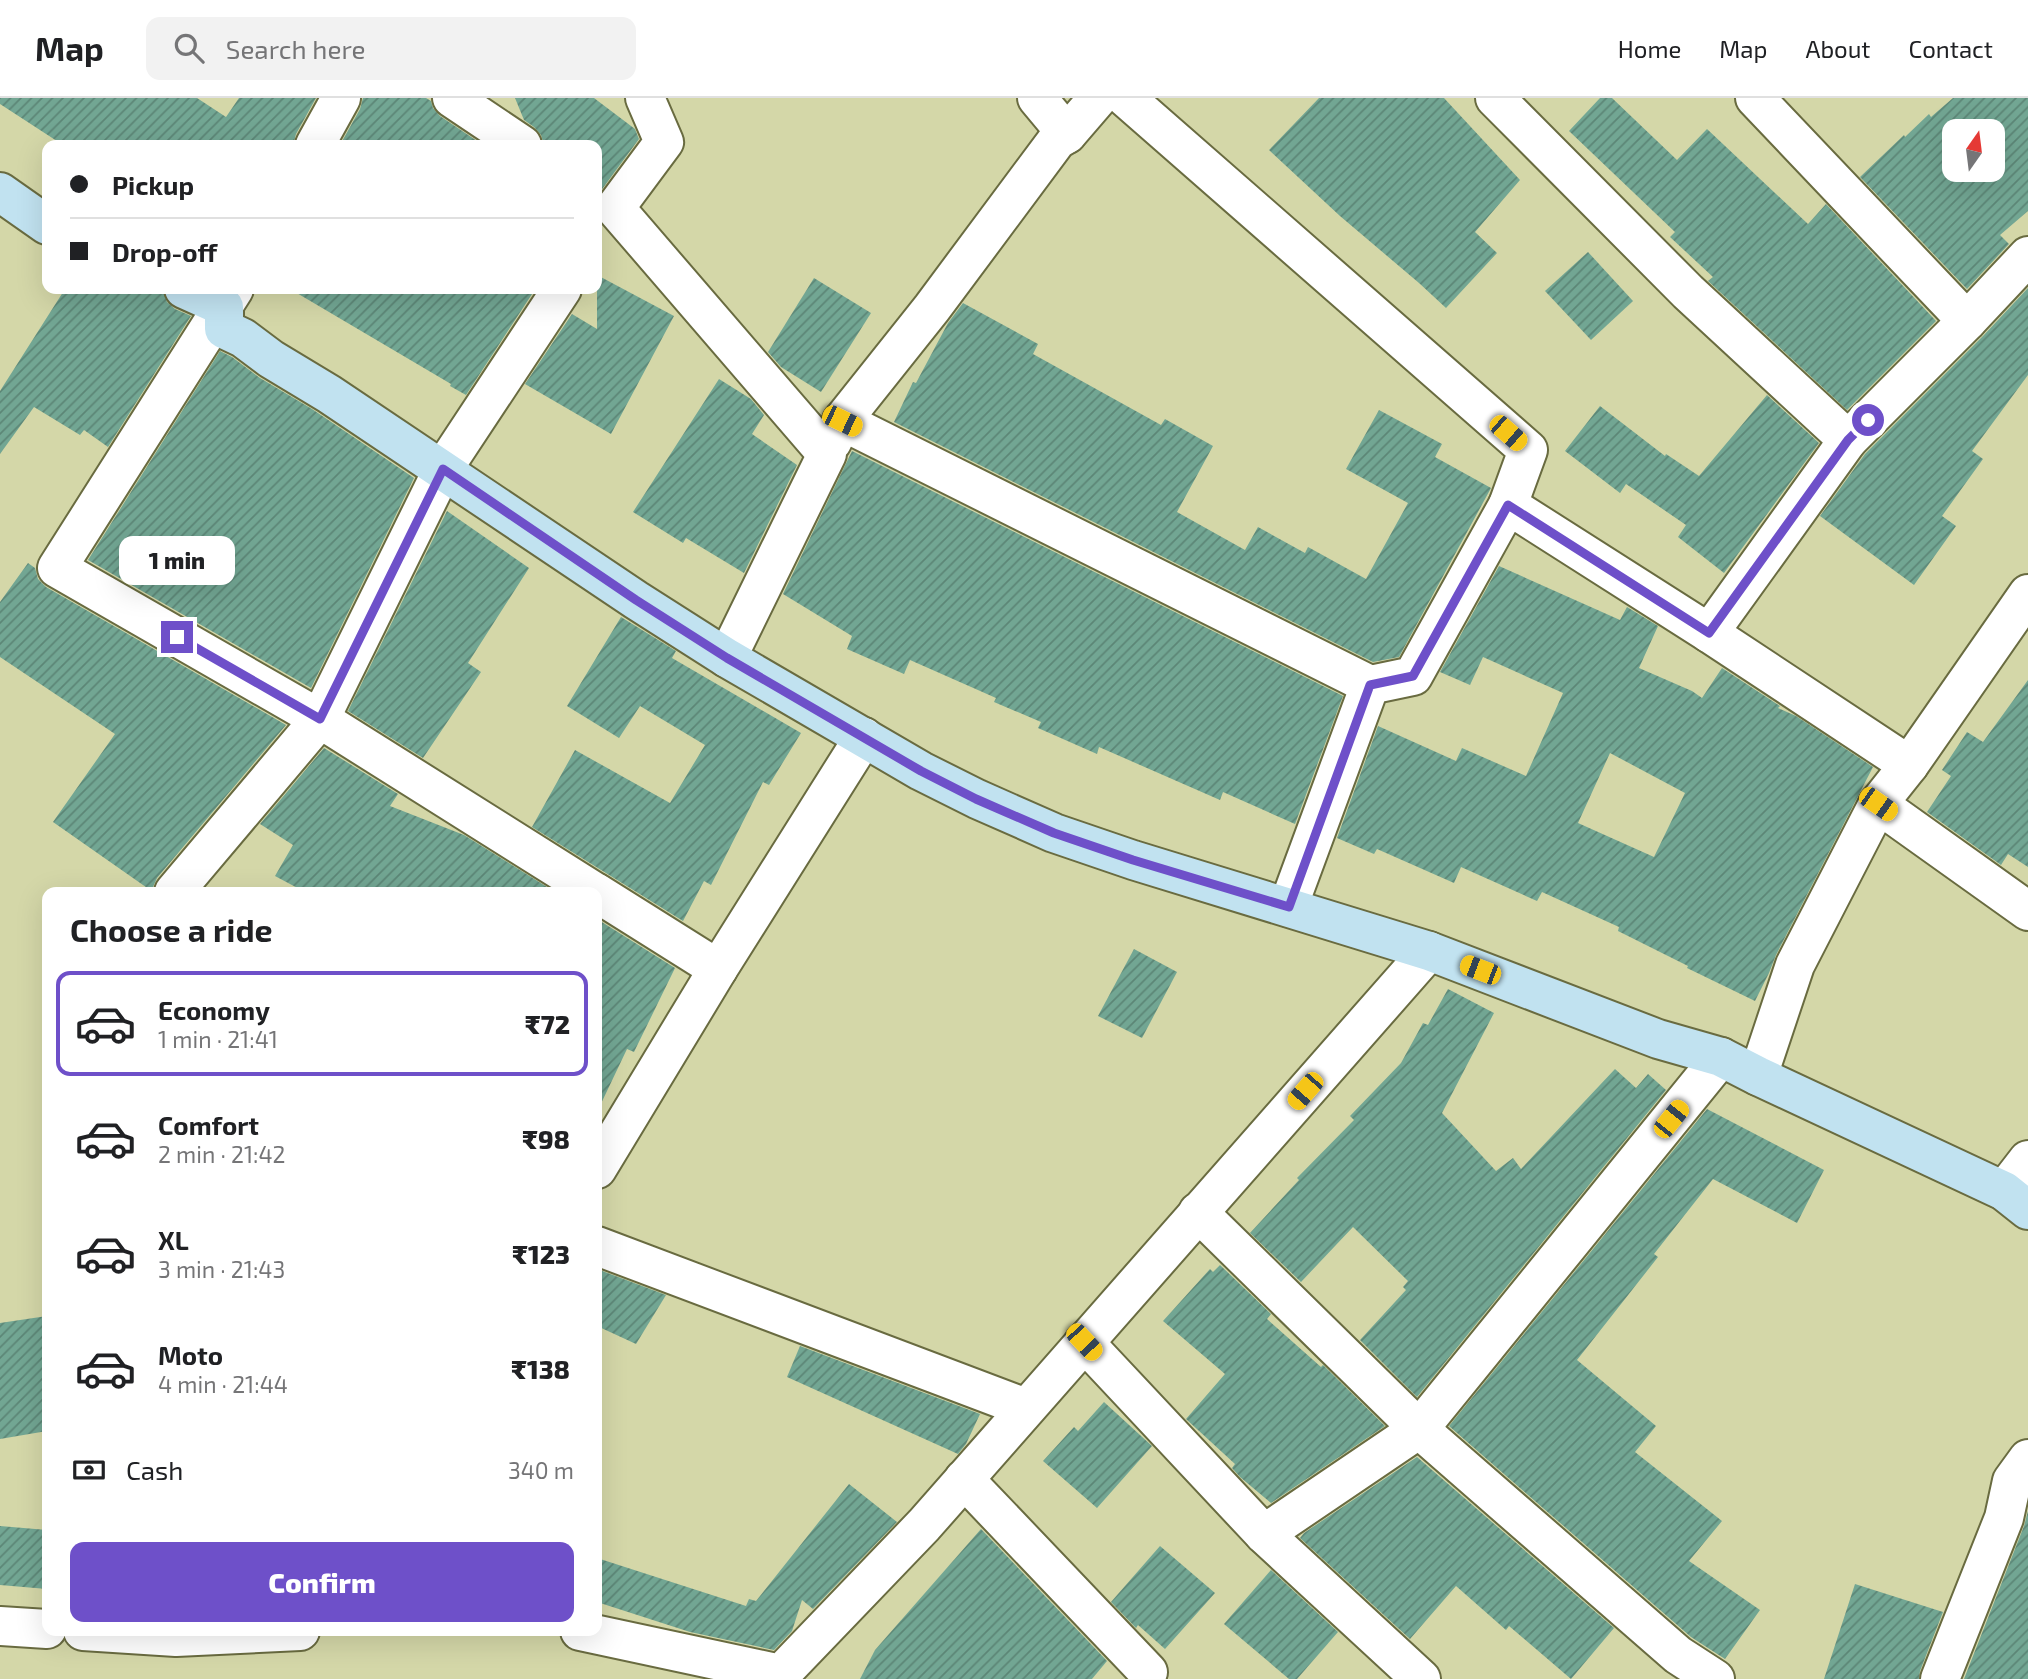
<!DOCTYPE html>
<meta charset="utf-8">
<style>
:root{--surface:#fff;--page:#f2f2f2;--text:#202124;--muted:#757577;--line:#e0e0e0;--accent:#6e50c9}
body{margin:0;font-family:"Exo 2",sans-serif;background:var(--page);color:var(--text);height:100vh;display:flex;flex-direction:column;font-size:26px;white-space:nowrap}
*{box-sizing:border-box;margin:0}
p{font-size:23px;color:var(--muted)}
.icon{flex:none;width:38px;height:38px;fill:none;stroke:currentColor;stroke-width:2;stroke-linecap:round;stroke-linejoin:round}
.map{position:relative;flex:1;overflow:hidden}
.sheet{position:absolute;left:42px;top:789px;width:560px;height:749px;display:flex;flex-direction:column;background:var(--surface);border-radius:14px;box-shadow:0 7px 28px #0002}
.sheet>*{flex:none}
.hud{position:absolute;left:42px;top:42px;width:560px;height:154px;border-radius:14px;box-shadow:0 7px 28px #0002;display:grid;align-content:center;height:154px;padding:0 28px;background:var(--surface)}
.needle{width:46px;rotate:14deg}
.tools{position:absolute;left:1942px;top:21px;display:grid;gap:14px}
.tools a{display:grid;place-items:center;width:63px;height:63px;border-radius:14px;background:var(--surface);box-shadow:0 7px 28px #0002;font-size:35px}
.end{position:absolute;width:32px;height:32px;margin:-16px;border:9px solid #6e50c9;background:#fff;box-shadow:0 0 0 4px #fff}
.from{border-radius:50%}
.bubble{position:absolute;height:49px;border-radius:14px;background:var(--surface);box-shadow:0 7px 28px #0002;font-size:23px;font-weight:800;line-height:49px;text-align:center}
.car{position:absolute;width:21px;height:42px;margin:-21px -10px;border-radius:9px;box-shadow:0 0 5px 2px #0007;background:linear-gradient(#f5c518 24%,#345 0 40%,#f5c518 0 76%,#345 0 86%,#f5c518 0)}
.hud b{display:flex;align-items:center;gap:24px;height:66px;font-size:26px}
.hud b+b{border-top:2px solid var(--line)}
.hud i{width:18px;height:18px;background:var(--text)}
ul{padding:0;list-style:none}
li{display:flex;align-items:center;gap:21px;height:105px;margin:0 14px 10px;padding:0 14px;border:4px solid transparent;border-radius:14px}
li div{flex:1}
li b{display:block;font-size:26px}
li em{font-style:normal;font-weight:800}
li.current{border-color:var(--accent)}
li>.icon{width:63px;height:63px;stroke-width:1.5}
h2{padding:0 28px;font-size:32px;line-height:84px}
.pay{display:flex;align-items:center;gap:18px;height:77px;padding:0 28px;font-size:26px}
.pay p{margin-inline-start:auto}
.action{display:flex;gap:14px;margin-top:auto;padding:14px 28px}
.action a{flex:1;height:80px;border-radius:14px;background:var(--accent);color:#fff;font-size:28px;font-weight:800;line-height:80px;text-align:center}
header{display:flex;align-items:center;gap:42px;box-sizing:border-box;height:98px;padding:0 35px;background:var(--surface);border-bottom:2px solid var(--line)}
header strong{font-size:33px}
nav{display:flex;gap:38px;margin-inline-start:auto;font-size:24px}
.search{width:490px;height:63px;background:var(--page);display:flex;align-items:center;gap:18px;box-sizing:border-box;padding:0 24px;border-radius:14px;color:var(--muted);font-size:26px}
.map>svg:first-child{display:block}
</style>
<header>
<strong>Map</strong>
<div class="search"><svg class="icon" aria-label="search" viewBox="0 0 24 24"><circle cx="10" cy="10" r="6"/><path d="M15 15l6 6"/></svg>Search here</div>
<nav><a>Home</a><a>Map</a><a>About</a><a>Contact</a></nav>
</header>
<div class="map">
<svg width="2028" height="1581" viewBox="0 0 2028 1581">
<defs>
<pattern id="building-hatch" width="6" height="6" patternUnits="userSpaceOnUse" patternTransform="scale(1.75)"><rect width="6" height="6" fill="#72a693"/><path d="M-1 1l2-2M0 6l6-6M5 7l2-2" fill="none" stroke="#5c8676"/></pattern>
</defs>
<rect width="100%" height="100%" fill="#d4d7a8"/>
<g fill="url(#building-hatch)" fill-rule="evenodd">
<polygon points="0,0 197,0 226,19 239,0 316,0 296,36 293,47 63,47 0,6"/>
<polygon points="363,0 426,0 431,3 433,10 440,18 483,47 340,47 360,11"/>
<polygon points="515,0 594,0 635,31 639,41 597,98 597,47 544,47 541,37 534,29 524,22"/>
<polygon points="1319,0 1444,0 1520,82 1475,134 1497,155 1446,210 1419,185 1340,118 1269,52"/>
<polygon points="1600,0 1612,0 1677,62 1707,31 1808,126 1826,106 1936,223 1847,312 1708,183 1713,179 1670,139 1675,134 1569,33"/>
<path d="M 1953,0 L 2028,0 L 2028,113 L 2000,137 L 2009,146 L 1967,191 L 1860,79 L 1904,37 L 1905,39 L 1929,16 L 1931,19 ZM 1955,33 L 1993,33 L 1993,72 L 1955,72 Z"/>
<polygon points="1588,154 1633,203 1591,242 1545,193"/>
<polygon points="597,177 674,218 611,336 525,286 572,216 597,231"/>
<polygon points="814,180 871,215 821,294 781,269 768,254"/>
<polygon points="2028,190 2028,277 1972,353 1983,361 1942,418 1956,428 1914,487 1820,418 1865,356 1983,238"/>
<polygon points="65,191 163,191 167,204 175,211 191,218 108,349 84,332 80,337 34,309 0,356 0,293"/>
<polygon points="290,191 530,191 534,193 466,297 450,288 451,286"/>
<polygon points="963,205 1038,246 1033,256 1161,327 1165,321 1213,348 1177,414 1245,452 1258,429 1305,455 1308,449 1366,481 1408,405 1346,371 1379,312 1442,346 1435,359 1491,390 1399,559 1373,564 894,324 913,284 916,285 948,225"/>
<polygon points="220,253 232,259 260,280 312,311 414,380 311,590 88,462"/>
<polygon points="719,281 751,301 764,317 752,336 797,367 744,475 686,440 683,445 633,414"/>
<polygon points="1767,297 1819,345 1724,475 1678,439 1686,427 1626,386 1620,395 1565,353 1600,308 1665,358 1666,356 1699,378"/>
<polygon points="852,353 1343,598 1295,726 1223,694 1220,702 1099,649 1097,656 1038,630 1041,624 994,604 996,600 910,562 904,576 847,551 852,538 783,496"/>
<polygon points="447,413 529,470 468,565 481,574 423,660 348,613"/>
<polygon points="28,465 35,470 38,481 46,489 286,627 157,780 153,789 153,794 53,724 115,636 0,559 0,504"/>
<path d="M 1499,468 L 1620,522 L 1627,509 L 1658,528 L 1639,570 L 1692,593 L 1702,600 L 1722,570 L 1780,608 L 1778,610 L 1796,618 L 1873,669 L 1776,857 L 1769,875 L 1755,903 L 1687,870 L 1688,868 L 1618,833 L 1619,829 L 1542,794 L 1537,803 L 1461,769 L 1454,785 L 1377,751 L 1374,756 L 1337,740 L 1378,628 L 1456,663 L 1462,650 L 1526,678 L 1563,595 L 1483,559 L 1470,587 L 1440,574 ZM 1610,655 L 1685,695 L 1654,759 L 1578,725 Z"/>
<polygon points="621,519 676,553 672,560 801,635 769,687 763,684 711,787 704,783 683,823 532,729 575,652 670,705 705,647 640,608 619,640 567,608"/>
<polygon points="2028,582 2028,769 2008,756 2001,767 1927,714 1951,678 1942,672 1967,634 1983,644"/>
<polygon points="324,650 398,696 390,708 464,737 555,794 305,794 275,778 293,747 260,726"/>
<polygon points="597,821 675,870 634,954 627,951 597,1014"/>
<polygon points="1134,851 1177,874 1142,940 1098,918"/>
<polygon points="1448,891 1494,915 1442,1015 1496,1073 1513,1060 1521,1071 1615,971 1636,990 1648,976 1666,992 1417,1299 1360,1242 1406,1192 1403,1189 1408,1183 1353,1129 1301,1184 1250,1135 1299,1082 1297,1080 1354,1022 1350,1018 1401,965 1423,925 1428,927"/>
<polygon points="1707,1011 1824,1072 1797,1125 1713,1081 1654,1156 1658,1159 1577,1262 1656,1328 1635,1354 1722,1423 1689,1463 1760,1512 1725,1561 1691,1539 1449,1328"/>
<polygon points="1220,1167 1271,1216 1267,1221 1321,1269 1323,1267 1385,1328 1271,1405 1240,1379 1232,1370 1235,1366 1186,1321 1225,1276 1163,1223 1210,1171 1213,1174"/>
<polygon points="597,1171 666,1197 636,1246 597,1228"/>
<polygon points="47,1218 47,1333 0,1341 0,1225"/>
<polygon points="800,1248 980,1316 966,1346 958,1356 787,1279"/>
<polygon points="1104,1304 1152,1348 1097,1410 1043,1363 1074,1329 1078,1333"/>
<polygon points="1417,1359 1614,1530 1571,1581 1509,1528 1506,1532 1456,1488 1410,1541 1300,1440 1304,1435"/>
<polygon points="849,1386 897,1424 813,1511 802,1502 792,1533 774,1552 690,1534 597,1504 597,1460 746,1508 749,1501 756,1503"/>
<polygon points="2028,1413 2028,1581 1964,1581 2024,1428"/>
<polygon points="0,1428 47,1432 47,1491 0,1487"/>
<polygon points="981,1431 1107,1563 1092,1581 860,1581 875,1552"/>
<polygon points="1160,1448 1215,1495 1165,1551 1138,1527 1136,1530 1111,1504"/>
<polygon points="1271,1472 1338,1534 1297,1581 1289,1581 1224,1526"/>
<polygon points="1855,1486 1943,1514 1920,1573 1919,1581 1824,1581"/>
</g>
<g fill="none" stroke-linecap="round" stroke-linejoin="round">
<g stroke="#696b40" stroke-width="42">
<g id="street">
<polyline points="452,0 522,47"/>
<polyline points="645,0 664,44 615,110 827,356 727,560"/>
<polyline points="1037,0 1067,36"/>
<polyline points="1126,0 1528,352 1508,407"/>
<polyline points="1495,0 1688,194 1848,342 1967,223 2028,158"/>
<polyline points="1755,0 1967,223"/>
<polyline points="315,47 341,0"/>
<polyline points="234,191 57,470 320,621 595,794"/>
<polyline points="842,323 1370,587"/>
<polyline points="832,344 842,323 932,210 1057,42 1067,36 1098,0"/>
<polyline points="1709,535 1848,342"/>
<polyline points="1878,706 2028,813"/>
<polyline points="174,794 320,621 443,371 562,191"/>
<polyline points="597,795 718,871"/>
<polyline points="1288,809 1370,587 1413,578 1508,407 1709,535 1909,667"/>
<polyline points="1758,978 1795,867 1878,706 1909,667 2028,496"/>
<polyline points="597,1071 718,871 864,639"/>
<polyline points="2004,1093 2028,1062"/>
<polyline points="1198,1114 1419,1331 1678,1557 1715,1581"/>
<polyline points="597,1148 1026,1310"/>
<polyline points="1084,1244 1264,1436 1421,1581"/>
<polyline points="964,1381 1148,1574"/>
<polyline points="1264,1436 1419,1331 1721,959"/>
<polyline points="0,1528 47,1531"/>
<polyline points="83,1533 176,1539 300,1533"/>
<polyline points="580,1533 781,1576 924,1427 1429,853"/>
<polyline points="1940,1581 2004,1420 2012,1383 2028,1361"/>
</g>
</g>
<g stroke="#696b40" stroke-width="42">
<g id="secondary">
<polyline points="0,94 47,127"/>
<polyline points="184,191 224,209 224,231 243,240 271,261 329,296 636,502 727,560 921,673 977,701 1054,735 1133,762 1429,853 1658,941 1721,959 1758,978 2004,1093 2028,1112"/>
</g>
</g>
<use href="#street" stroke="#fff" stroke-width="38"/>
<use href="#secondary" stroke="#c1e2f0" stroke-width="38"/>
</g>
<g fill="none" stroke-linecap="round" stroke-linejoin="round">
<polyline stroke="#6e50c9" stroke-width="9" points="177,539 320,621 443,371 636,502 727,560 921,673 976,701 1054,735 1133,762 1289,809 1370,587 1413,578 1508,407 1709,535 1848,342 1868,322"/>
</g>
</svg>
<div class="tools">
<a><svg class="needle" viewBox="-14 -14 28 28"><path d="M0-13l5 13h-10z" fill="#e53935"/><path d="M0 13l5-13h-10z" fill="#757577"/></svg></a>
</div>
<i class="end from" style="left:1868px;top:322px"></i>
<i class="end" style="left:177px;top:539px"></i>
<div class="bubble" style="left:119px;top:438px;width:116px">1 min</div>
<i class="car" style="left:842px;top:323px;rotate:116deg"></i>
<i class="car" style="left:1508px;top:335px;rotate:131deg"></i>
<i class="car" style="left:1878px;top:706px;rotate:125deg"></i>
<i class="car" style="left:1480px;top:872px;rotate:291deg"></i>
<i class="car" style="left:1305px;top:993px;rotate:221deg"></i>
<i class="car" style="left:1671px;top:1021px;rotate:39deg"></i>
<i class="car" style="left:1084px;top:1244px;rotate:137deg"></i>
<div class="hud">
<b><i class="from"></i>Pickup</b>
<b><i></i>Drop-off</b>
</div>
<section class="sheet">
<h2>Choose a ride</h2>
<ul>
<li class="current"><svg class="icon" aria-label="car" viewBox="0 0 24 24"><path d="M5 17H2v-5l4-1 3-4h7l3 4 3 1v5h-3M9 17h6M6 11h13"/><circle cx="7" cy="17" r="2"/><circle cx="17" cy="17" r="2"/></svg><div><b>Economy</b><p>1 min · 21:41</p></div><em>₹72</em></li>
<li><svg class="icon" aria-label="car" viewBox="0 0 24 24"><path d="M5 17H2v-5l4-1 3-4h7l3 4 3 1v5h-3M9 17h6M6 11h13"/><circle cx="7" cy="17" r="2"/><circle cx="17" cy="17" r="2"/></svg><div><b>Comfort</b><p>2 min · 21:42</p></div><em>₹98</em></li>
<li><svg class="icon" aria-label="car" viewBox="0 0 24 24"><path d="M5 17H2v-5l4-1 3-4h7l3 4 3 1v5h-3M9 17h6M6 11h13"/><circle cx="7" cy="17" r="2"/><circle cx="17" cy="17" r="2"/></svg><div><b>XL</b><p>3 min · 21:43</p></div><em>₹123</em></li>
<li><svg class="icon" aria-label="car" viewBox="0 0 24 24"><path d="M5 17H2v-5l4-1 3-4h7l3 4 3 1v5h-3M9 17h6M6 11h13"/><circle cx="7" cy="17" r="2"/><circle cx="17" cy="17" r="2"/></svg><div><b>Moto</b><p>4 min · 21:44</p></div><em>₹138</em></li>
</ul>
<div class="pay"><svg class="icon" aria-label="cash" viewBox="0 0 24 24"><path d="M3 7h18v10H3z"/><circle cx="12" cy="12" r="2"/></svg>Cash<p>340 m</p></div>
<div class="action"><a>Confirm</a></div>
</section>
</div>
